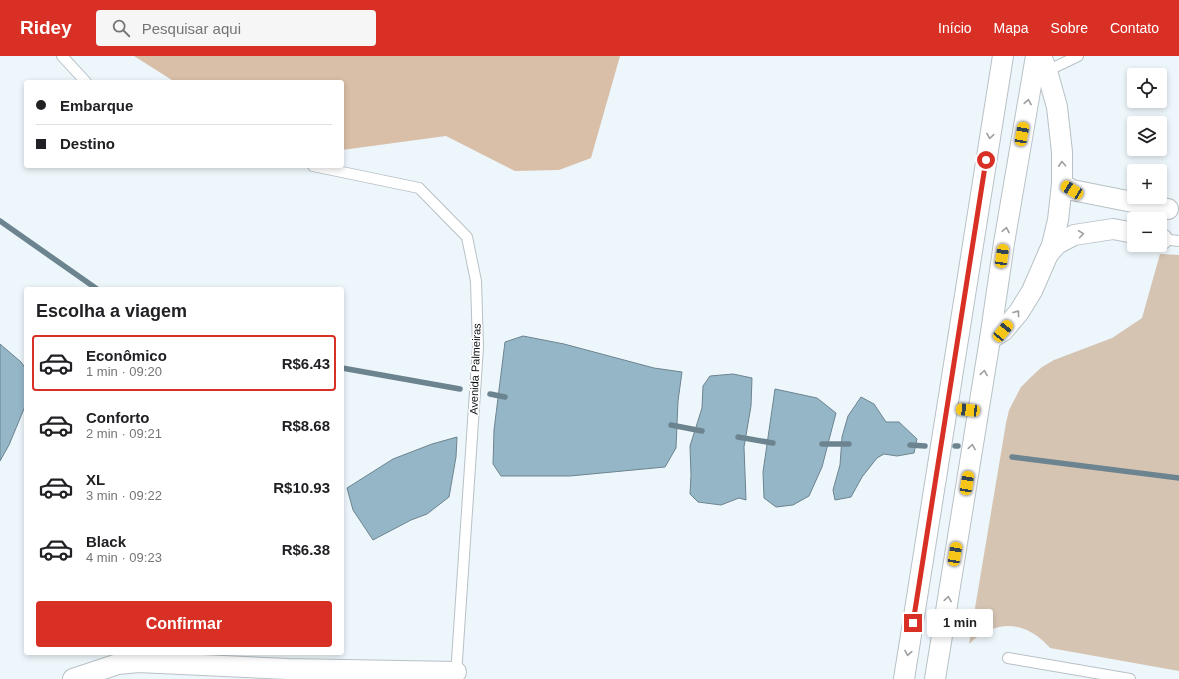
<!DOCTYPE html>
<html lang="pt">
<meta charset="utf-8">
<style>
:root{--surface:#fff;--page:#f6f6f6;--text:#202124;--muted:#757577;--line:#e0e0e0;--accent:#d93025}
body{margin:0;font-family:Arial,sans-serif;background:var(--page);color:var(--text);height:100vh;display:flex;flex-direction:column;font-size:15px;white-space:nowrap}
*{box-sizing:border-box;margin:0}
p{font-size:13px;color:var(--muted)}
.icon{flex:none;width:22px;height:22px;fill:none;stroke:currentColor;stroke-width:2;stroke-linecap:round;stroke-linejoin:round}
.map{position:relative;flex:1;overflow:hidden}
.panel{position:absolute;left:24px;top:231px;width:320px;height:368px;display:flex;flex-direction:column;background:var(--surface);border-radius:4px;box-shadow:0 2px 6px #0003}
.panel>*{flex:none}
.banner{position:absolute;left:24px;top:24px;width:320px;height:88px;border-radius:4px;box-shadow:0 2px 6px #0003;display:grid;align-content:center;height:88px;padding:0 12px;background:var(--surface)}
.fabs{position:absolute;left:1127px;top:12px;display:grid;gap:8px}
.fabs a{display:grid;place-items:center;width:40px;height:40px;border-radius:4px;background:var(--surface);box-shadow:0 2px 6px #0003;font-size:20px}
.end{position:absolute;width:18px;height:18px;margin:-9px;border:5px solid #d93025;background:#fff;box-shadow:0 0 0 2px #fff}
.from{border-radius:50%}
.bubble{position:absolute;height:28px;border-radius:4px;background:var(--surface);box-shadow:0 2px 6px #0003;font-size:13px;font-weight:800;line-height:28px;text-align:center}
.car{position:absolute;width:12px;height:24px;margin:-12px -6px;border-radius:5px;box-shadow:0 0 3px 1px #0007;background:linear-gradient(#f5c518 24%,#345 0 40%,#f5c518 0 76%,#345 0 86%,#f5c518 0)}
.banner b{display:flex;align-items:center;gap:14px;height:38px;font-size:15px}
.banner b+b{border-top:1px solid var(--line)}
.banner i{width:10px;height:10px;background:var(--text)}
ul{padding:0;list-style:none}
li{display:flex;align-items:center;gap:12px;height:56px;margin:0 8px 6px;padding:0 4px;border:2px solid transparent;border-radius:4px}
li div{flex:1}
li b{display:block;font-size:15px}
li em{font-style:normal;font-weight:800}
li.active{border-color:var(--accent)}
li>.icon{width:36px;height:36px;stroke-width:1.5}
h2{padding:0 12px;font-size:18px;line-height:48px}
.action{display:flex;gap:8px;margin-top:auto;padding:8px 12px}
.action a{flex:1;height:46px;border-radius:4px;background:var(--accent);color:#fff;font-size:16px;font-weight:800;line-height:46px;text-align:center}
header{display:flex;align-items:center;gap:24px;box-sizing:border-box;height:56px;padding:0 20px;background:var(--accent);color:#fff}
header strong{font-size:19px}
nav{display:flex;gap:22px;margin-inline-start:auto;font-size:14px}
.search{width:280px;height:36px;background:var(--page);display:flex;align-items:center;gap:10px;box-sizing:border-box;padding:0 14px;border-radius:4px;color:var(--muted);font-size:15px}
.map>svg:first-child{display:block}
</style>
<header>
<strong>Ridey</strong>
<div class="search"><svg class="icon" aria-label="search" viewBox="0 0 24 24"><circle cx="10" cy="10" r="6"/><path d="M15 15l6 6"/></svg>Pesquisar aqui</div>
<nav><a>Início</a><a>Mapa</a><a>Sobre</a><a>Contato</a></nav>
</header>
<div class="map">
<svg width="1179" height="623" viewBox="0 0 1179 623">
<rect width="100%" height="100%" fill="#edf6fb"/>
<path fill="#d6c4b3" d="M 1160,198 L 1179,199 L 1179,615 L 1050,592 C 1026,564 995,563 969,588 L 1006,367 L 1009,354 L 1021,331 L 1031,321 L 1042,311 L 1054,304 L 1112,282 L 1142,262 Z"/>
<polygon fill="#d9bfa8" points="134,0 620,0 591,102 559,114 515,115 446,80 342,94 342,26 175,26"/>
<g fill="#95b6c7" stroke="#6c8490">
<polygon points="523,280 564,288 654,312 682,316 678,345 676,392 665,411 570,420 501,420 493,408 494,374 505,286"/>
<polygon points="0,288 21,306 26,313 26,348 9,389 0,405"/>
<polygon points="733,318 752,322 751,350 744,391 746,444 739,442 721,449 698,446 690,438 691,419 690,390 702,352 703,330 710,320"/>
<polygon points="775,333 817,342 836,357 822,411 809,440 793,449 776,451 764,442 763,416"/>
<polygon points="861,341 874,348 886,366 899,366 917,383 914,397 897,400 884,398 877,402 862,421 851,441 835,444 833,434 840,409 842,381 848,360"/>
<polygon points="457,381 456,401 449,441 427,458 411,464 373,484 353,454 347,432 393,403 432,388"/>
</g>
<g fill="none" stroke-linecap="round" stroke-linejoin="round">
<g stroke="#6c8490" stroke-width="5.5">
<polyline points="0,165 97,233"/>
<polyline points="342,312 460,333"/>
<polyline points="490,338 505,341"/>
<polyline points="671,369 702,375"/>
<polyline points="738,381 773,387"/>
<polyline points="822,388 849,388"/>
<polyline points="910,389 925,390"/>
<polyline points="955,390 958,390"/>
<polyline points="1012,401 1179,422"/>
</g>
<g stroke="#b8c1c6" stroke-width="12">
<g id="lane">
<polyline points="62,0 86,26"/>
<polyline points="1047,15 1078,0"/>
<polyline points="313,110 419,132 467,181 476,225 478,291 456,619"/>
<polyline points="1162,183 1179,185"/>
<polyline points="1008,602 1130,623"/>
</g>
</g>
<g stroke="#b8c1c6" stroke-width="22">
<g id="street">
<polyline points="1062,128 1072,134 1168,153"/>
<polyline points="1160,182 1162,183"/>
<polyline points="1049,197 1057,188 1074,179 1113,173 1134,177"/>
<polyline points="990,283 1003,275 1019,256 1032,235 1052,189 1058,164 1062,128 1062,96 1057,51 1047,15 1041,0"/>
<polyline points="73,623 118,608 138,606 288,613 456,616"/>
<polyline points="904,623 1003,0"/>
<polyline points="935,623 990,283 1004,187 1036,0"/>
</g>
</g>
<use href="#lane" stroke="#fff" stroke-width="10"/>
<use href="#street" stroke="#fff" stroke-width="20"/>
</g>
<defs><path id="oneway-chevron" d="M-2-3.5L2.5 0L-2 3.5" fill="none" stroke-width="1.6" stroke-linecap="round" stroke-linejoin="round"/></defs>
<g stroke="#9d9f9f">
<use href="#oneway-chevron" transform="translate(1028 46) rotate(-80)"/>
<use href="#oneway-chevron" transform="translate(990 80) rotate(99)"/>
<use href="#oneway-chevron" transform="translate(1062 108) rotate(-93)"/>
<use href="#oneway-chevron" transform="translate(1006 174) rotate(-80)"/>
<use href="#oneway-chevron" transform="translate(1081 178) rotate(-8)"/>
<use href="#oneway-chevron" transform="translate(1017 257) rotate(-53)"/>
<use href="#oneway-chevron" transform="translate(984 317) rotate(-81)"/>
<use href="#oneway-chevron" transform="translate(972 391) rotate(-81)"/>
<use href="#oneway-chevron" transform="translate(948 543) rotate(-81)"/>
<use href="#oneway-chevron" transform="translate(908 597) rotate(100)"/>
</g>
<g fill="none" stroke-linecap="round" stroke-linejoin="round">
<polyline stroke="#d93025" stroke-width="5" points="913,567 986,104"/>
</g>
<g text-anchor="middle" dominant-baseline="central" stroke-width="3.5" stroke-linejoin="round" paint-order="stroke">
<g font-size="11" fill="#0b0e10" stroke="#fff">
<text transform="translate(475 313) rotate(-88)">Avenida Palmeiras</text>
</g>
</g>
</svg>
<div class="fabs">
<a><svg class="icon" aria-label="locate" viewBox="0 0 24 24"><circle cx="12" cy="12" r="6"/><path d="M12 2v4M12 18v4M2 12h4M18 12h4"/></svg></a>
<a><svg class="icon" aria-label="layers" viewBox="0 0 24 24"><path d="M12 4l9 5-9 5-9-5zM3 14l9 5 9-5"/></svg></a>
<a>+</a>
<a>−</a>
</div>
<i class="end from" style="left:986px;top:104px"></i>
<i class="end" style="left:913px;top:567px"></i>
<div class="bubble" style="left:927px;top:553px;width:66px">1 min</div>
<i class="car" style="left:1022px;top:78px;rotate:10deg"></i>
<i class="car" style="left:1072px;top:134px;rotate:302deg"></i>
<i class="car" style="left:1002px;top:200px;rotate:8deg"></i>
<i class="car" style="left:1003px;top:275px;rotate:39deg"></i>
<i class="car" style="left:968px;top:354px;rotate:276deg"></i>
<i class="car" style="left:967px;top:427px;rotate:9deg"></i>
<i class="car" style="left:955px;top:498px;rotate:9deg"></i>
<div class="banner">
<b><i class="from"></i>Embarque</b>
<b><i></i>Destino</b>
</div>
<section class="panel">
<h2>Escolha a viagem</h2>
<ul>
<li class="active"><svg class="icon" aria-label="car" viewBox="0 0 24 24"><path d="M5 17H2v-5l4-1 3-4h7l3 4 3 1v5h-3M9 17h6M6 11h13"/><circle cx="7" cy="17" r="2"/><circle cx="17" cy="17" r="2"/></svg><div><b>Econômico</b><p>1 min · 09:20</p></div><em>R$6.43</em></li>
<li><svg class="icon" aria-label="car" viewBox="0 0 24 24"><path d="M5 17H2v-5l4-1 3-4h7l3 4 3 1v5h-3M9 17h6M6 11h13"/><circle cx="7" cy="17" r="2"/><circle cx="17" cy="17" r="2"/></svg><div><b>Conforto</b><p>2 min · 09:21</p></div><em>R$8.68</em></li>
<li><svg class="icon" aria-label="car" viewBox="0 0 24 24"><path d="M5 17H2v-5l4-1 3-4h7l3 4 3 1v5h-3M9 17h6M6 11h13"/><circle cx="7" cy="17" r="2"/><circle cx="17" cy="17" r="2"/></svg><div><b>XL</b><p>3 min · 09:22</p></div><em>R$10.93</em></li>
<li><svg class="icon" aria-label="car" viewBox="0 0 24 24"><path d="M5 17H2v-5l4-1 3-4h7l3 4 3 1v5h-3M9 17h6M6 11h13"/><circle cx="7" cy="17" r="2"/><circle cx="17" cy="17" r="2"/></svg><div><b>Black</b><p>4 min · 09:23</p></div><em>R$6.38</em></li>
</ul>
<div class="action"><a>Confirmar</a></div>
</section>
</div>
